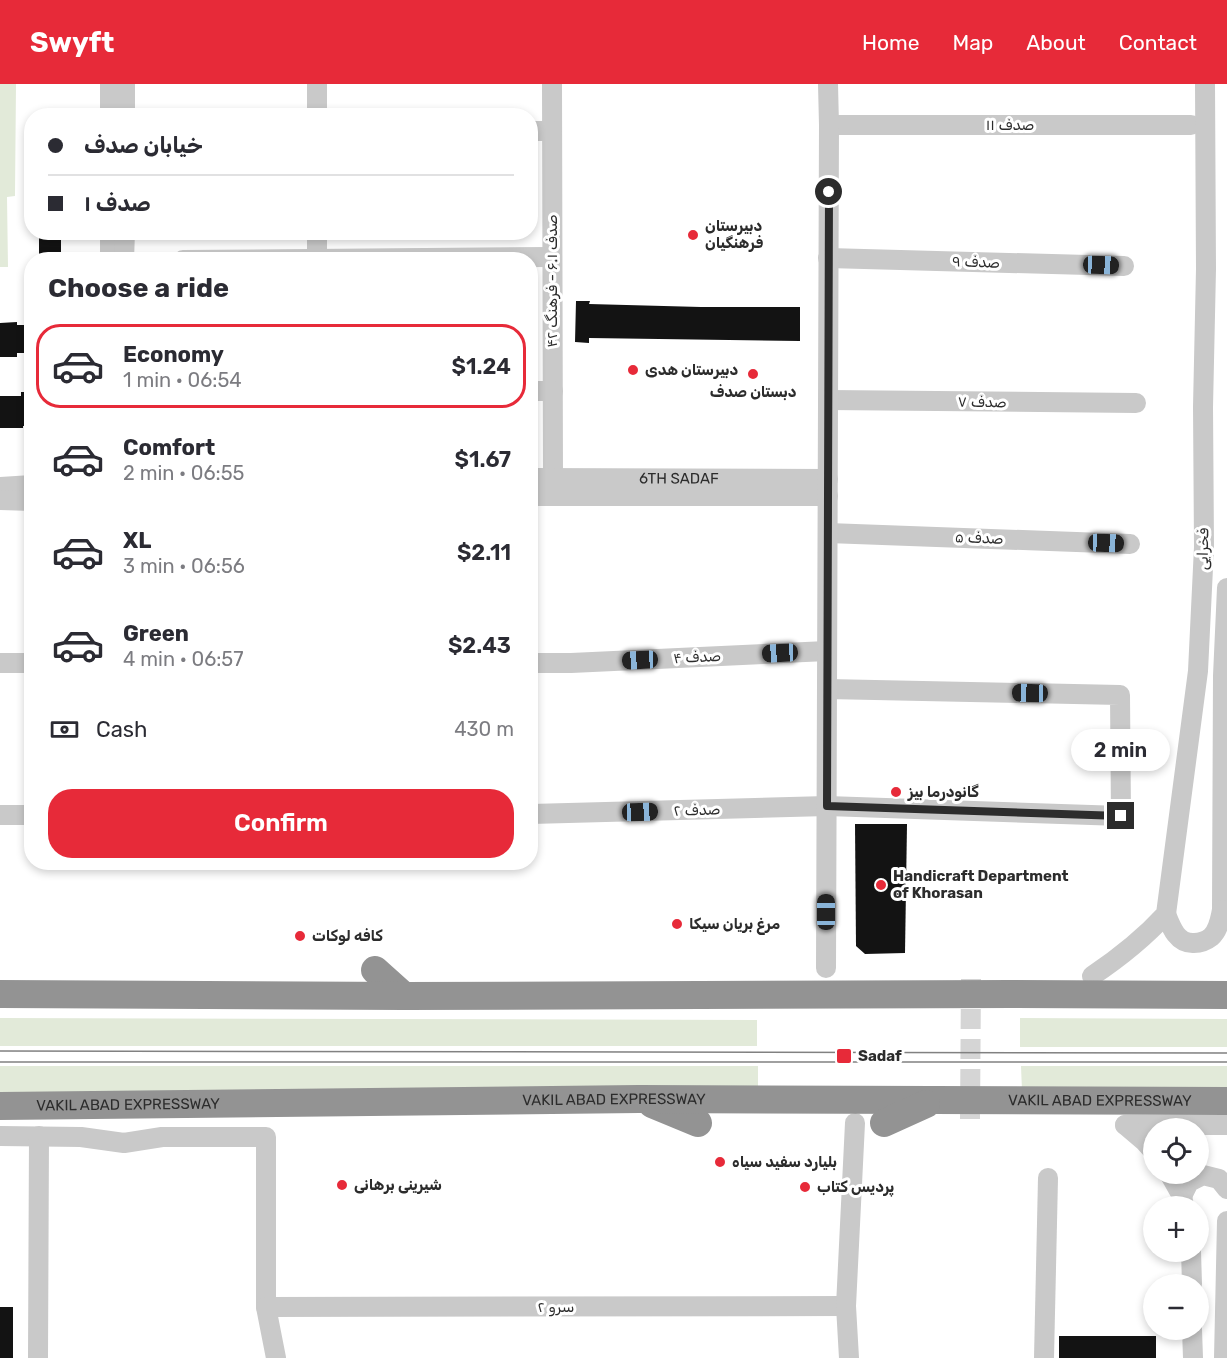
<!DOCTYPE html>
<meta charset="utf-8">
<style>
:root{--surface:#fff;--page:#f7f7f7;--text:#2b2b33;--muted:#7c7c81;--line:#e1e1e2;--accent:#e72a39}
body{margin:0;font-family:Rubik,"Noto Naskh Arabic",sans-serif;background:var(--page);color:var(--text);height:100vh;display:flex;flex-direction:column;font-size:22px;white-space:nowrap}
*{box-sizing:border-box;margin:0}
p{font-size:20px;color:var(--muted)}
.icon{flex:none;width:33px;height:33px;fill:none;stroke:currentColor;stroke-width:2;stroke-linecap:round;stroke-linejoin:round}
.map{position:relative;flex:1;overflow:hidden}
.panel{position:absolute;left:24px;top:168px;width:514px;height:618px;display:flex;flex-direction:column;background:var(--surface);border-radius:24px;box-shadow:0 3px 9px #0003}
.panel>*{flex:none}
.hud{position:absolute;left:24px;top:24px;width:514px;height:132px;border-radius:24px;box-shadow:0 3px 9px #0003;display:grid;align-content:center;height:132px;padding:0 24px;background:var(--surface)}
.tools{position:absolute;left:1143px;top:1034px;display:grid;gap:12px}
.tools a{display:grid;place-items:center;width:66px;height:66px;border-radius:50%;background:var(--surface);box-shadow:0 3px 9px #0003;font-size:30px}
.end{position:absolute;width:27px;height:27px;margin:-14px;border:8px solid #2c2c2c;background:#fff;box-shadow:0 0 0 3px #fff}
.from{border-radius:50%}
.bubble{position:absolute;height:42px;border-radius:21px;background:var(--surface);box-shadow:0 3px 9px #0003;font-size:20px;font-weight:600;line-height:42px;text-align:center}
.car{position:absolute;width:18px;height:36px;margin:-18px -9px;border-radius:8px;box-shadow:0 0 4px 2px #0007;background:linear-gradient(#222 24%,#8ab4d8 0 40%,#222 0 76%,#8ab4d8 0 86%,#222 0)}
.hud b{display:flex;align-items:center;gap:21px;height:57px;font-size:22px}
.hud b+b{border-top:2px solid var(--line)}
.hud i{width:15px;height:15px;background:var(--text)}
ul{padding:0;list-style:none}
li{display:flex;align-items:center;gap:18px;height:84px;margin:0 12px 9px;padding:0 12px;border:3px solid transparent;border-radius:24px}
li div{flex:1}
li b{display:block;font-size:22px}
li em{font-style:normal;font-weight:600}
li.selected{border-color:var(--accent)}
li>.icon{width:54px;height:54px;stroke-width:1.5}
h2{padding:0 24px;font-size:27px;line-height:72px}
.pay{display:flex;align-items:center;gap:15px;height:66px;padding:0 24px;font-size:22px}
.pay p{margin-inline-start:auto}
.action{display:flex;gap:12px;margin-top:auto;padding:12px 24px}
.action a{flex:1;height:69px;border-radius:24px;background:var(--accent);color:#fff;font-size:24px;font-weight:600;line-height:69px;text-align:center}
header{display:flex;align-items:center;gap:36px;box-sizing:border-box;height:84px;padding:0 30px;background:var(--accent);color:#fff}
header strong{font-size:28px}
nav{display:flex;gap:33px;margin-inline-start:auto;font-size:21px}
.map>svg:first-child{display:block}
</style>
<header>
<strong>Swyft</strong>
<nav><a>Home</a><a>Map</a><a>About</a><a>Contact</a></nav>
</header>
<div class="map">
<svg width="1227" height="1274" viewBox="0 0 1227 1274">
<rect width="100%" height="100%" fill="#fff"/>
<g fill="#e2ead9">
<polygon points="0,0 16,0 15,112 7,113 8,183 0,183"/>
<polygon points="0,934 757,936 757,962 0,962"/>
<polygon points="1020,934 1227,935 1227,963 1020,963"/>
<polygon points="0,982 758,982 758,1008 0,1009"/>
<polygon points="1021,982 1227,982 1227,1008 1022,1007"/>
</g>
<g fill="#131313">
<rect x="39" y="148" width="22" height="28"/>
<polygon points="576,217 590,217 589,220 701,223 800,223 800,257 589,254 589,259 575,258"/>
<polygon points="17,238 17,241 32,241 32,269 17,269 17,273 0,273 0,239"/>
<polygon points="21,308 32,308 32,342 23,342 23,344 0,344 0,312 21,312"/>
<polygon points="855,740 907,740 905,869 865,870 856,862"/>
<rect x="0" y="1223" width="13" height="51"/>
<rect x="1059" y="1252" width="97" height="22"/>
</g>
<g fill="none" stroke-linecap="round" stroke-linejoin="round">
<polyline stroke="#d5d5d5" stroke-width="20" stroke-dasharray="20 10" stroke-linecap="butt" points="970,1035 971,893"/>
<g stroke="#c9c9c9" stroke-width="20">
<polyline points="552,0 553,394"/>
<polyline points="110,32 110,0"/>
<polyline points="125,32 125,0"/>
<polyline points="317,32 317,0"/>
<polyline points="829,41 1191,41"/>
<polyline points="531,47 552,47"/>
<polyline points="317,148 317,176"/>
<polyline points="828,174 1124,182"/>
<polyline points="110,176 110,148"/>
<polyline points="124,176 125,148"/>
<polyline points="183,176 552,173"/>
<polyline points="531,307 553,307"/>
<polyline points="828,316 1136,319"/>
<path id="s1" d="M 531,394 L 828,395"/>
<polyline points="0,403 32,401"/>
<polyline points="531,412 828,412"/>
<polyline points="0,416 32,417"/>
<polyline points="828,449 1130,460"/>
<polyline points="1227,504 1223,592 1222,826 1227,837"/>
<polyline points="0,579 32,579"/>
<polyline points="531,579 571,579 827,567"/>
<polyline points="531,730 827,722 1121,732 1120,611 827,605"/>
<polyline points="0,731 32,731"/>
<path d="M 1166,830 C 1171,843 1177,860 1194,859 C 1200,859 1206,857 1211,853 C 1219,846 1220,835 1222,826"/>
<polyline points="826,884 829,41 828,0"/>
<path d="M 1092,892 C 1119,874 1144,854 1166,830 L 1198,587 L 1204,463 L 1203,323 L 1206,185 L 1205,0"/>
<polyline points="1125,1041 1227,1041"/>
<polyline points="1125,1041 1145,1058 1154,1068"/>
<polyline points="0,1052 81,1053 124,1059 162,1053 266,1053 266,1223 276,1274"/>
<polyline points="1169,1089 1182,1112 1184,1122"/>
<polyline points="1182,1112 1189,1098 1203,1091 1219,1095 1227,1105"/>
<polyline points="1191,1167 1192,1200"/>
<polyline points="266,1223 846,1222"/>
<polyline points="1192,1245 1193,1274"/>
<polyline points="38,1274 39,1052"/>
<polyline points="849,1274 846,1222 855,1039"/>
<polyline points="1044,1274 1048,1094"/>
<polyline points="1224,1274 1227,1137"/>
</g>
<g stroke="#939393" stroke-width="28">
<polyline points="375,886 404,912"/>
<polyline points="0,910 404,912 1013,910 1227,911"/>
<polyline points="652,1020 698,1039"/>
<path id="s2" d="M 0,1022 L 639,1015 L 1227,1017"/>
<polyline points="884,1039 926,1020"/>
</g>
<g stroke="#818181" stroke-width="1.5">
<polyline points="0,967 1227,969"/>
<polyline points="0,978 1227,978"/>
</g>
</g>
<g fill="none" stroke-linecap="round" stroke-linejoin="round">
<polyline stroke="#2c2c2c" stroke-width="8" points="829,108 827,722 1121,732"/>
</g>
<g fill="#e72a39" stroke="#fff" stroke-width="2">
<circle cx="693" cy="151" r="6"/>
<circle cx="633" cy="286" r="6"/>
<circle cx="753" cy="290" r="6"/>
<circle cx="896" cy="708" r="6"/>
<circle cx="881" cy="801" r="6"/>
<circle cx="677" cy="840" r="6"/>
<circle cx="300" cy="852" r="6"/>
<rect x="836" y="964" width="16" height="16" rx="3"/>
<circle cx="720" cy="1078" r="6"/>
<circle cx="342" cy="1101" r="6"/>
<circle cx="805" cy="1103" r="6"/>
</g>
<g text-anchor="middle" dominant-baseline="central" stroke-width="6" stroke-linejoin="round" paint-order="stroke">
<g font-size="15" fill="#2c2c2c" stroke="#fff">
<text x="1010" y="41">صدف ۱۱</text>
<text transform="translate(976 178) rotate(2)">صدف ۹</text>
<text transform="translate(552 197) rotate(-90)">صدف ۶.۱ - فرهنگ ۴۲</text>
<text transform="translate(982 318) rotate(1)">صدف ۷</text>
<text stroke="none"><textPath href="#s1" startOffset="148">6TH SADAF</textPath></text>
<text transform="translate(979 454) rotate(2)">صدف ۵</text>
<text transform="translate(1203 465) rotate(-89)">فخرایی</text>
<text transform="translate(697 573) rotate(-3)">صدف ۴</text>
<text transform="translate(697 726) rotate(-2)">صدف ۲</text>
<text stroke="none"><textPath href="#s2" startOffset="614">VAKIL ABAD EXPRESSWAY</textPath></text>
<text stroke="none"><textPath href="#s2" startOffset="1100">VAKIL ABAD EXPRESSWAY</textPath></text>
<text stroke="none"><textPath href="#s2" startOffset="128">VAKIL ABAD EXPRESSWAY</textPath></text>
<text x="556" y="1223">سرو ۲</text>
</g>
<g font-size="15" font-weight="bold" fill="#2c2c2c" stroke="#fff" text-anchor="start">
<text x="705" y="142">دبیرستان<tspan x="705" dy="17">فرهنگیان</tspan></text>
<text x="645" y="286">دبیرستان هدی</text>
<text x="753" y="308" text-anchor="middle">دبستان صدف</text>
<text x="908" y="708">گانودرما بیز</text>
<text x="893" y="792">Handicraft Department<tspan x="893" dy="17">of Khorasan</tspan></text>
<text x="689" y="840">مرغ بریان سیکا</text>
<text x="312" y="852">کافه لوکات</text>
<text x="858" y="972">Sadaf</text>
<text x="732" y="1078">بلیارد سفید سیاه</text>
<text x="354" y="1101">شیرینی برهانی</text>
<text x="817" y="1103">پردیس کتاب</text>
</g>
</g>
</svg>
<div class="tools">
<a><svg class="icon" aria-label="locate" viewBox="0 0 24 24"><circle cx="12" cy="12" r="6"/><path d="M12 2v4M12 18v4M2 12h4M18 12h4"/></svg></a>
<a>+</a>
<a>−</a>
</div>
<i class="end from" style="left:829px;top:108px"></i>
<i class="end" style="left:1121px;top:732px"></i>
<div class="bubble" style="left:1071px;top:645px;width:99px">2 min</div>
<i class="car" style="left:1101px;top:181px;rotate:92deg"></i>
<i class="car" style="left:1106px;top:459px;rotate:92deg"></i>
<i class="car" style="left:780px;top:569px;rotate:267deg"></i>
<i class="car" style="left:640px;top:576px;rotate:267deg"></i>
<i class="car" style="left:1030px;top:609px;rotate:271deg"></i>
<i class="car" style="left:640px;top:728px;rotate:88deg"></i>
<i class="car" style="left:826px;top:828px;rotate:0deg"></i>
<div class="hud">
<b><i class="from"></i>خیابان صدف</b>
<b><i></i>صدف ۱</b>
</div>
<section class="panel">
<h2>Choose a ride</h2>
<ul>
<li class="selected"><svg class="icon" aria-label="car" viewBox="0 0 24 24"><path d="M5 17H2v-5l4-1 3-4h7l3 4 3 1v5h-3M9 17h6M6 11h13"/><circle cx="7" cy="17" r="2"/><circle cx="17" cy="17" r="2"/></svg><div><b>Economy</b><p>1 min · 06:54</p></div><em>$1.24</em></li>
<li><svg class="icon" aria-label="car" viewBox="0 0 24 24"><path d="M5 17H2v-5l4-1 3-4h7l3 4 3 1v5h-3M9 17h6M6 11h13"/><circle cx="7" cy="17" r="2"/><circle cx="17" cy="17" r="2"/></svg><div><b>Comfort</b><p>2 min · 06:55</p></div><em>$1.67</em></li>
<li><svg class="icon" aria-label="car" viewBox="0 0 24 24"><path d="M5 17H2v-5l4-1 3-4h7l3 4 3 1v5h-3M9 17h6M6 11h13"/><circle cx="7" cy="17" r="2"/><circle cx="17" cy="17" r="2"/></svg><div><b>XL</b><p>3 min · 06:56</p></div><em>$2.11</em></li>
<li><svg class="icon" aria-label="car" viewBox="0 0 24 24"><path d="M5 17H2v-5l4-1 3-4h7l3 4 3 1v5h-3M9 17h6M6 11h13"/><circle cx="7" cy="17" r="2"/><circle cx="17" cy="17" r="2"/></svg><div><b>Green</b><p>4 min · 06:57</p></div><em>$2.43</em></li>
</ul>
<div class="pay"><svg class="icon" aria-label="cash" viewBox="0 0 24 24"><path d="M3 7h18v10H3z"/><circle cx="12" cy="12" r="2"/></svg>Cash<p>430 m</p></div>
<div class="action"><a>Confirm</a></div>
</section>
</div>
